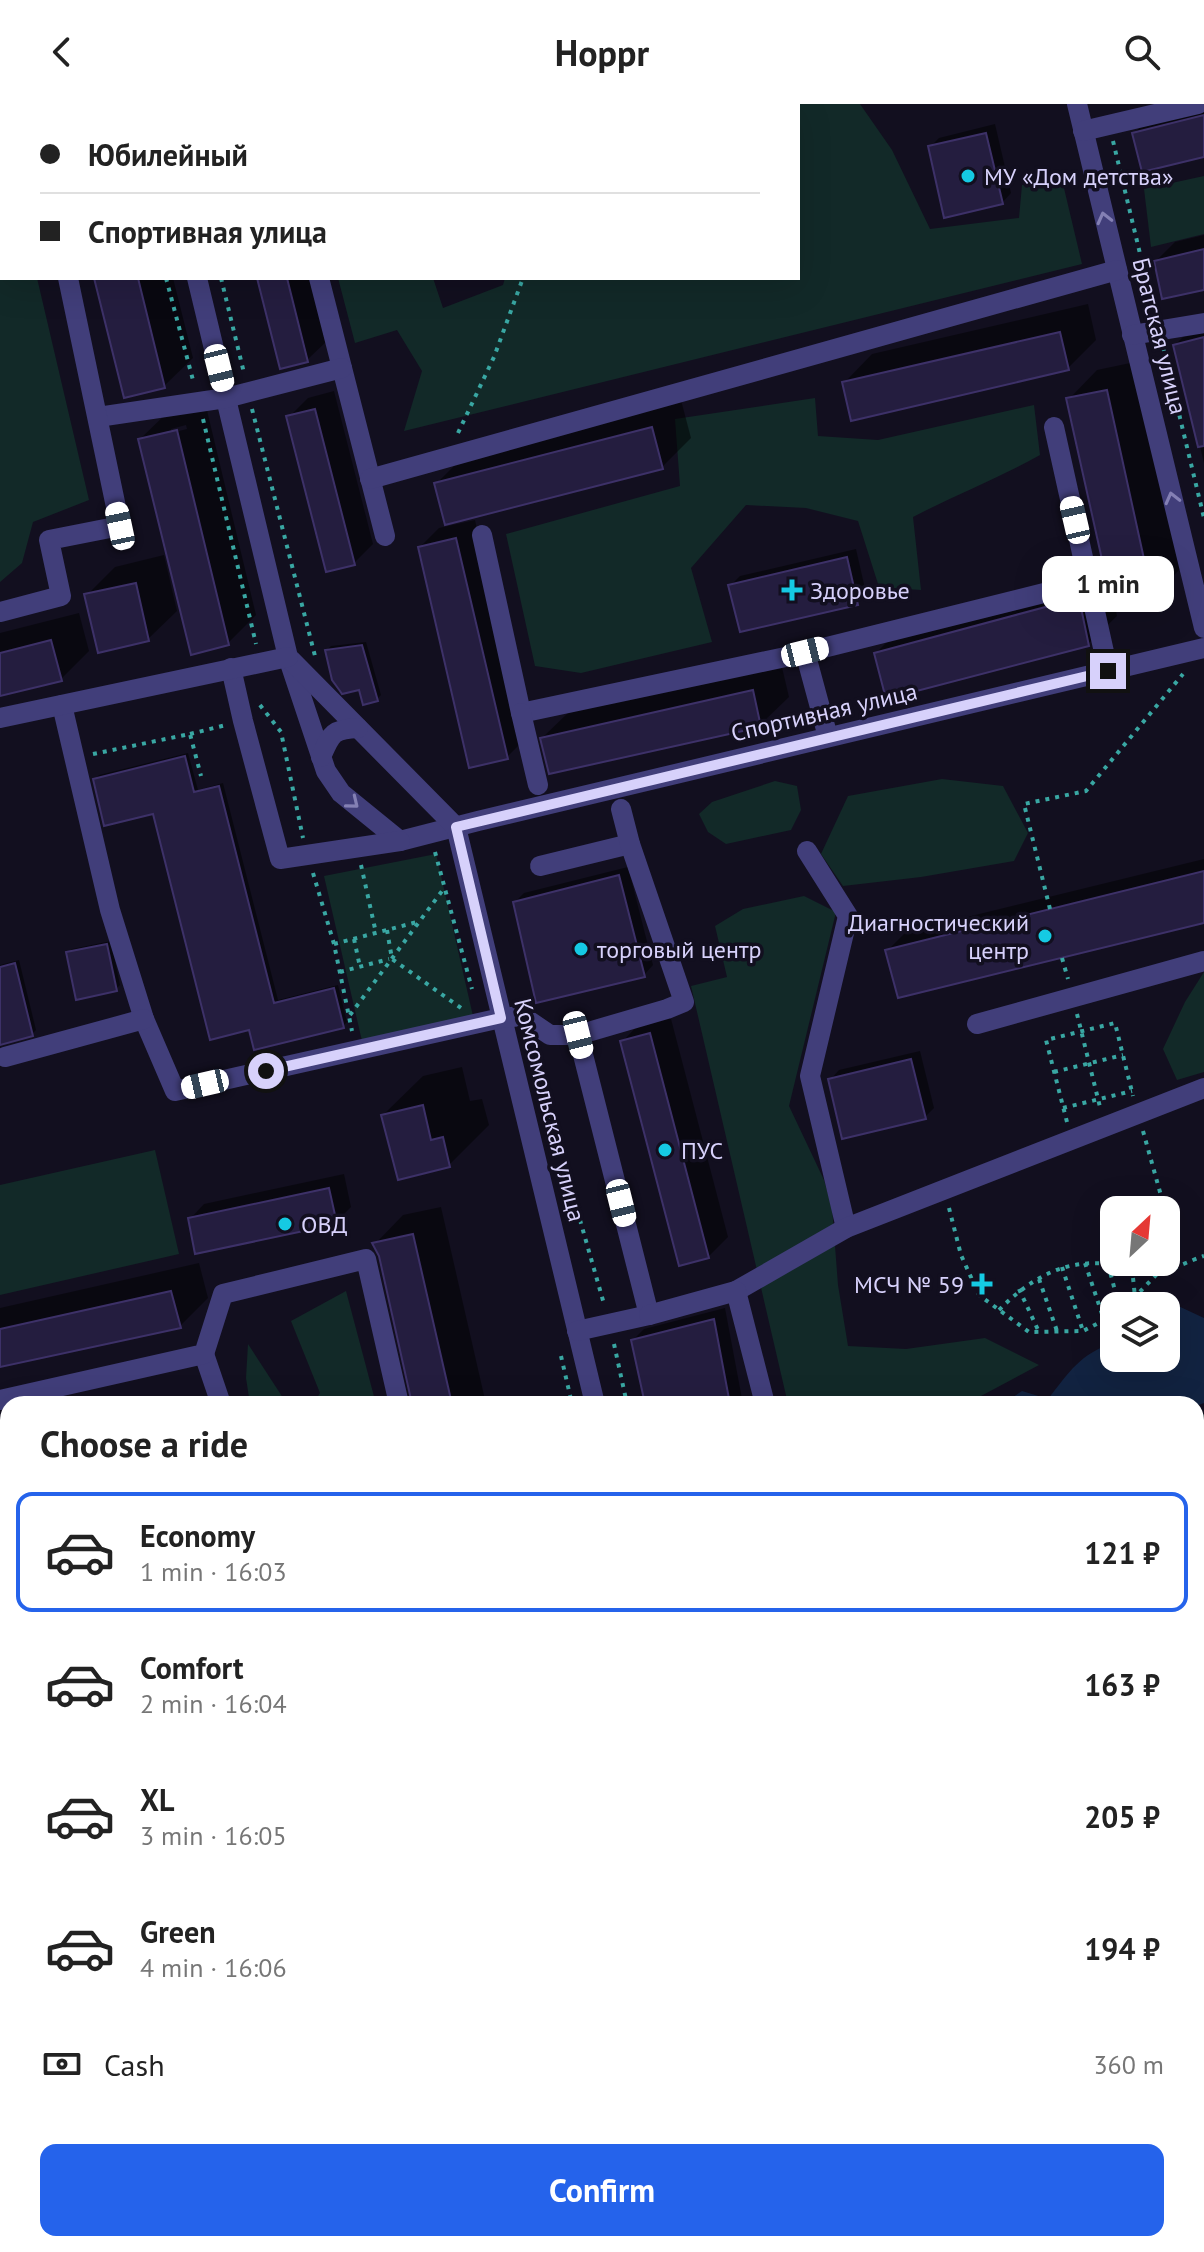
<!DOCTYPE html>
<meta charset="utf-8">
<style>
:root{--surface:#fff;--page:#f2f2f2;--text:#222;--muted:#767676;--line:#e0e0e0;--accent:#2563eb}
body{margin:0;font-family:"PT Sans",sans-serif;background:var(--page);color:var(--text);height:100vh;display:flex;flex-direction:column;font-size:30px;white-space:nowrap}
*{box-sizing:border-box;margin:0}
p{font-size:26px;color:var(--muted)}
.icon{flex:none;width:44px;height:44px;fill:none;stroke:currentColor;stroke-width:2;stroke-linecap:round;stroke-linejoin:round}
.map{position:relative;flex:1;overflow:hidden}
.side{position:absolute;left:0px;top:1292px;width:1204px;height:856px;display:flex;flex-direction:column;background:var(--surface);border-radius:24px 24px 0 0;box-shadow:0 8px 32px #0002}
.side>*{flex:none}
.guide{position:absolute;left:0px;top:0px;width:800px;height:176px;box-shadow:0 8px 32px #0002;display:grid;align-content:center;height:176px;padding:0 40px;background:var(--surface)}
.needle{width:52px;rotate:26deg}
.controls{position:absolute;left:1100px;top:1092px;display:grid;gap:16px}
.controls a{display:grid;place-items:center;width:80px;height:80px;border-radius:16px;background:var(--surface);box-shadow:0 8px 32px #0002;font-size:40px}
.end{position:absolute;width:36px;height:36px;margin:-18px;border:10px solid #d7d1fb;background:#111;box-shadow:0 0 0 4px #111}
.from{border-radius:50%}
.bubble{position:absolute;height:56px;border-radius:16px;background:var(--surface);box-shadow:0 8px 32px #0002;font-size:26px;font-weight:700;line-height:56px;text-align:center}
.car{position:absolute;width:24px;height:48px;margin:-24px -12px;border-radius:10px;box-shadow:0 0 6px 2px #0007;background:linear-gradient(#fff 24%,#345 0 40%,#fff 0 76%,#345 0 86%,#fff 0)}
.guide b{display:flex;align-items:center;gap:28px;height:76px;font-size:30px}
.guide b+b{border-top:2px solid var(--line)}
.guide i{width:20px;height:20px;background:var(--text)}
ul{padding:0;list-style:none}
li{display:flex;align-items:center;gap:24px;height:120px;margin:0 16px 12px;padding:0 24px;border:4px solid transparent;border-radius:16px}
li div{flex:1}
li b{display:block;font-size:30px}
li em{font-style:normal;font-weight:700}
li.selected{border-color:var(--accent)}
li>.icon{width:72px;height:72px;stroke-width:1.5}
h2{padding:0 40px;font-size:36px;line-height:96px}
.pay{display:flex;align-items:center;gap:20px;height:88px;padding:0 40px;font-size:30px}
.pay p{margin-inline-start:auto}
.action{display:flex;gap:16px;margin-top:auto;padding:16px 40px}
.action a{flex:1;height:92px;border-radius:16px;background:var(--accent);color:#fff;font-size:32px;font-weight:700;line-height:92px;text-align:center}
header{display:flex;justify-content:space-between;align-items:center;height:104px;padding:0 40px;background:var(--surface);font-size:36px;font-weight:700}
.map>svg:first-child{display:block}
</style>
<header><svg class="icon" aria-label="back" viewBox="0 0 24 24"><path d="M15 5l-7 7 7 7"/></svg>Hoppr<svg class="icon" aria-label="search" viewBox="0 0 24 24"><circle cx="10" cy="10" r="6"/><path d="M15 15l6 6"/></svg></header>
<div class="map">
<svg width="1204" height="2148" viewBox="0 0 1204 2148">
<rect width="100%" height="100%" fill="#120f1f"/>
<g fill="#122928">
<polygon points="607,0 860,0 892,46 930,125 1019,114 1022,81 1063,80 1082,160 404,327 422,267 397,226 355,239 338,174 433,174 443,204 503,181 505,174 798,174 798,2 606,2"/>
<polygon points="1204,72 1204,130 1151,143 1144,85"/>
<polygon points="0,78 2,78 2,174 37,174 89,396 33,418 22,459 0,478"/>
<path d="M 815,294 L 818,332 L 878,336 L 1034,301 L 1040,351 C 999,374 955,391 913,413 L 921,486 L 879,483 L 858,417 L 806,404 L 746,401 L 691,464 L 712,538 L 581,569 L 535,562 L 506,430 L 680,382 L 675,315 Z"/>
<polygon points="942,675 1003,682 1028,729 1014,757 921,773 843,782 821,750 848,692"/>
<polygon points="775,677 797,682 801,706 791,726 726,740 708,728 699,710 712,698"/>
<polygon points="436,750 473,912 362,937 324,772"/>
<polygon points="804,792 836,808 789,1002 824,1076 832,1103 838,1181 848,1242 906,1245 985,1234 1039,1261 966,1300 788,1300 691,882 727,873 715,822 743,805"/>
<polygon points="1204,868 1204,968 1177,976 1163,945 1185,898"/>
<polygon points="155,1046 179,1150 0,1191 0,1081"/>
<polygon points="346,1187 376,1300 313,1300 320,1289 291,1217"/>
<polygon points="248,1240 287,1300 250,1300 246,1274"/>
<polygon points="1204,1310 1204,1470 1196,1473 1196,1312"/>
<polygon points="1204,1819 1204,2148 852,2148 850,2140 1196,2140 1196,1820"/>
<polygon points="0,1964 8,1980 8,2136 0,2137"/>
<polygon points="120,2140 165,2140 150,2142 150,2148 122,2148"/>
<polygon points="355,2140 392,2140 394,2148 356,2148"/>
</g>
<path fill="#122341" d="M 1176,1201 L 1204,1214 L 1204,1299 L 1196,1302 L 1196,1300 L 1003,1300 L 1022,1287 L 1048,1295 C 1071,1266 1078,1252 1114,1238 L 1114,1254 L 1166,1254 L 1166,1205 Z"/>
<g fill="#0007" fill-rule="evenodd">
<polygon points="15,0 115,0 116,2 16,2"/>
<polygon points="369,0 494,0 486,2 370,2"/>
<polygon points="1204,0 1204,51 1134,29 1154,10"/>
<polygon points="995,20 1011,89 1002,99 930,43 939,34"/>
<polygon points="1204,131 1204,184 1156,157 1175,138"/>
<polygon points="97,174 173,174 193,254 164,282"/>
<polygon points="259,174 311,174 327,237 307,256"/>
<polygon points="1088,200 1096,236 1068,264 844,279 872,250"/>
<polygon points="1204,219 1204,359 1175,241 1194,222"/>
<polygon points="1135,258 1180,465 1152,494 1115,502 1117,512 1088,540 876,549 904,521 1106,467 1069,295 1097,266"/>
<polygon points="334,287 373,440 354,459 289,313 308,294"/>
<polygon points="681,296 691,334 662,363 437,379 465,351"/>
<path d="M 205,298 L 256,511 L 228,539 L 140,335 L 169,307 ZM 186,321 L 187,325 L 171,329 L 171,325 Z"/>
<polygon points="475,416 526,634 507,653 420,443 439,424"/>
<polygon points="856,445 866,489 857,499 731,481 740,472"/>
<polygon points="164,451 177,507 148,535 87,491 115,463"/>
<polygon points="79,509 89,547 61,575 0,590 0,529"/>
<polygon points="366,538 381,591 377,595 327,546 331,542"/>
<polygon points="781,559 789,593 760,621 542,634 571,606"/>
<polygon points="188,649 198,686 223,679 278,896 338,881 347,918 343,922 251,924 155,708 95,675 99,671"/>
<polygon points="1204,755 1204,817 888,846 906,828"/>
<polygon points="628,763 653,861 644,871 515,798 524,789"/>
<polygon points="111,837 120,881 116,885 68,849 72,845"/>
<polygon points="19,856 36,926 32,930 0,939 0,861"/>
<polygon points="670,911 728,1133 708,1153 622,938 641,918"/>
<polygon points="920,947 934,1004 925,1013 830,976 839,966"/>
<polygon points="462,963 470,997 482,995 489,1021 449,1061 383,1011 423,972"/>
<polygon points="344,1070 351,1103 336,1118 190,1115 204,1100"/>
<polygon points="441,1103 486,1300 413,1300 381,1151 375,1140 403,1111"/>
<polygon points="199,1159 208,1194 180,1222 0,1261 0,1204"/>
<polygon points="725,1204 743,1300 648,1300 633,1236 644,1225"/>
<polygon points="1204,1664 1204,1754 1203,1754 1201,1748 1196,1749 1196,1666"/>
<polygon points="0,1665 8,1698 0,1708"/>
<polygon points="306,2140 327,2140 329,2148 275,2148"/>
<polygon points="411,2140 551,2140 516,2148 413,2148"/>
<polygon points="623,2140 692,2140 693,2148 625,2148"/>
</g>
<g fill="#241d3f" stroke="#3d3168" stroke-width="2">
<polygon points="1204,11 1204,53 1142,68 1132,29"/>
<polygon points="986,29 1003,100 944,114 928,42"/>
<polygon points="1204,145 1204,186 1162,195 1154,157"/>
<polygon points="94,174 138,174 165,284 124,294"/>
<polygon points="257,174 287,174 308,258 280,265"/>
<polygon points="1060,228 1069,266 851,317 842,278"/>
<polygon points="1204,233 1204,342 1198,343 1173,241"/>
<polygon points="1107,286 1153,496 1108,505 1104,488 1109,487 1066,294"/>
<polygon points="315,305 355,461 326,468 286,312"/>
<polygon points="652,323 663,365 445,421 434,379"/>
<polygon points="177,326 229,541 191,551 138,335"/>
<polygon points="456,434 508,655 469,664 418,443"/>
<polygon points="847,453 858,501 740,528 728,481"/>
<polygon points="136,479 149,537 98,549 84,490"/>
<polygon points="1079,494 1089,542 886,595 874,549"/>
<polygon points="51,536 62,577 0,592 0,549"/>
<polygon points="362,541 378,597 363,601 359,586 342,590 340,587 332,576 325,546"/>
<polygon points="753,586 761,623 549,670 540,634"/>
<polygon points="185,652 194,688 219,682 274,899 334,884 344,924 254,946 249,926 210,936 153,710 104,722 93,675"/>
<polygon points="1204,767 1204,819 898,894 885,846"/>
<polygon points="619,771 645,873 536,899 513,798"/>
<polygon points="107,840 117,887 76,896 66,848"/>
<polygon points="15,859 33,932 0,941 0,863"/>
<polygon points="650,929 709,1154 679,1162 620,937"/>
<polygon points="911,955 926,1015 842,1035 828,975"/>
<polygon points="423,1001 431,1036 443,1033 450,1063 398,1076 381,1011"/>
<polygon points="329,1084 337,1120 195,1150 188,1114"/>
<polygon points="413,1130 452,1300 412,1300 379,1152 372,1139"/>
<polygon points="171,1187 181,1224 0,1263 0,1225"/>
<polygon points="714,1215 730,1300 645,1300 631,1236"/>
</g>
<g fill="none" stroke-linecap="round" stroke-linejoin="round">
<g stroke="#39a7a3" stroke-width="4" stroke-dasharray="4 6" stroke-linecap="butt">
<polyline points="124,0 124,2"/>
<polyline points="178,0 179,2"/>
<polyline points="593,2 594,0"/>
<polyline points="1113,37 1154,208"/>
<polyline points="166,174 194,280"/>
<polyline points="221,174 244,269"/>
<polyline points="1163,243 1204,414"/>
<polyline points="252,305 315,552"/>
<polyline points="203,315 256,540"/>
<polyline points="458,329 494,253 523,174"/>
<polyline points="260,601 281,628 303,734"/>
<polyline points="190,630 226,621"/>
<polyline points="93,650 190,630 201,672"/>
<polyline points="435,748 472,885"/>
<polyline points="361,761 376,829"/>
<polyline points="313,769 334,840 352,927"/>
<polyline points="1050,805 1024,700 1086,687 1183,570"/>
<polyline points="387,826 392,855 461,904"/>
<polyline points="354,835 360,863"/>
<polyline points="334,840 417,818"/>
<polyline points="1062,854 1068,875"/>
<polyline points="340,868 389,855"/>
<polyline points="1077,910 1100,1003"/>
<polyline points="350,911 445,783"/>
<polyline points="536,962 604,1200"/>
<polyline points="1054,968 1123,951"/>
<polyline points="1063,1004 1132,987"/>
<polyline points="1067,1018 1046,936 1115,919 1133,992"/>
<polyline points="1143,1027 1165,1106"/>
<polyline points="949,1104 961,1151 979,1191 1029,1228 1083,1227 1114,1211"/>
<polyline points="1166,1113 1170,1132 1166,1144"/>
<polyline points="1085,1159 1104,1216"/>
<polyline points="1108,1160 1119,1202"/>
<polyline points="1062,1163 1083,1227"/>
<polyline points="1132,1164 1135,1193"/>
<polyline points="1039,1175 1057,1227"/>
<polyline points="1019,1185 1039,1228"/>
<polyline points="1126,1202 1159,1168 1162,1158"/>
<path d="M 999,1206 C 1030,1175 1063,1155 1108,1160 C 1124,1161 1141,1168 1157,1168 C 1170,1167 1191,1156 1204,1152"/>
<polyline points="614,1240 627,1300"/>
<polyline points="561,1252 572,1300"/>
<polyline points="0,1784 8,1782"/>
<polyline points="1196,1804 1204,1803"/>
<polyline points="764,2140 766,2148"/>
</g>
<g stroke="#413e7a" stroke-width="20">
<polyline points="0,0 2,8"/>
<polyline points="155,0 156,2"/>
<polyline points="276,0 276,2"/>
<polyline points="512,0 512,2"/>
<polyline points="1077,0 1204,524"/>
<polyline points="1083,27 1198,0"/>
<polyline points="197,174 288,553 326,667 341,689 400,737 478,717 1204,544"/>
<polyline points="319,174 385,432"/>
<polyline points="1132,231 1204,219"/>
<polyline points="98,313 226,294 342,264"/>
<polyline points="1054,323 1104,548"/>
<polyline points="370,375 1117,166"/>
<polyline points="482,431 521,609 795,551 1088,478"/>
<polyline points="0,508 61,492 49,436 120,422 68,174"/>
<polyline points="805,548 828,633"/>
<polyline points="291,556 456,723 595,1300"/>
<polyline points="231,564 243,617 280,755 400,737"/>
<polyline points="62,601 110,806 144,915 175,987 501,914 522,912 550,931 578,931 649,1211 577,1227"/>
<polyline points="521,609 538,681"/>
<polyline points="0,614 288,553"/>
<path d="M 321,653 C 331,630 332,625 358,624"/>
<polyline points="807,747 848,812 810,972 846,1124"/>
<polyline points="540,762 630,740"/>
<polyline points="977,920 1204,857"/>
<polyline points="578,931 667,905 684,898 630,740 621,705"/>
<polyline points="5,953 144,915"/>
<polyline points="736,1187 846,1124 1204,984"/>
<polyline points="649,1211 736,1187 765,1300"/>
<polyline points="204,1250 221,1300"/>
<polyline points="0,1296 204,1250 223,1190 366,1155 399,1300"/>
<polyline points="0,1379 8,1377"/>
<polyline points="1196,1486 1204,1484"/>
<polyline points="0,1495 8,1528"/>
<polyline points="1196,1575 1204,1573"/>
<polyline points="1204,1670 1200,1671 1204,1684"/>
<polyline points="0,1817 8,1843"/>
<polyline points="606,2140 608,2148"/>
<polyline points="718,2140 719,2148"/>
<polyline points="799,2140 801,2148"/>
</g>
</g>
<defs><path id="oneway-chevron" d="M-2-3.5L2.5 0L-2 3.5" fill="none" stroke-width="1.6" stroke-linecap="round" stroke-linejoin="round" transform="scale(2)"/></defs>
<g stroke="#8480b4">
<use href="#oneway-chevron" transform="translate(1104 114) rotate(-104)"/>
<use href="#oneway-chevron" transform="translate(1172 394) rotate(-104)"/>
<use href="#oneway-chevron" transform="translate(353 699) rotate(39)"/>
</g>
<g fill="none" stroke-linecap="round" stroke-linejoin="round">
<polyline stroke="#d7d1fb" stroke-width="10" points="266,967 501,914 456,723 1108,567"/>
</g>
<g fill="#15cae3" stroke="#120f1f" stroke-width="3">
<circle cx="968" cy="72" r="8"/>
<path d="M788 474h8v8h8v8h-8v8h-8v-8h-8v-8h8z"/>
<circle cx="1045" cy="832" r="8"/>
<circle cx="581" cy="845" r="8"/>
<circle cx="665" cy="1046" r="8"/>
<circle cx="285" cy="1120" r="8"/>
<path d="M978 1168h8v8h8v8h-8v8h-8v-8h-8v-8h8z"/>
</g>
<g text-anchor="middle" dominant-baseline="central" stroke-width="7" stroke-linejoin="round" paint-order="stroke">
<g font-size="24" fill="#d7d1fb" stroke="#120f1f" text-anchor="start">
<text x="984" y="72">МУ «Дом детства»</text>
<text x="810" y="486">Здоровье</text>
<text x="1029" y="818" text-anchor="end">Диагностический<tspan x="1029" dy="28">центр</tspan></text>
<text x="597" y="845">торговый центр</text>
<text x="681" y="1046">ПУС</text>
<text x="301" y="1120">ОВД</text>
<text x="964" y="1180" text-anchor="end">МСЧ № 59</text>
</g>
<g font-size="24" fill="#d7d1fb" stroke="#120f1f">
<text transform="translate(1160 232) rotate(76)">Братская улица</text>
<text transform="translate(824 608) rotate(-13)">Спортивная улица</text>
<text transform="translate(550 1006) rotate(76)">Комсомольская улица</text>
</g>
</g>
</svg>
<div class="controls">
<a><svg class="needle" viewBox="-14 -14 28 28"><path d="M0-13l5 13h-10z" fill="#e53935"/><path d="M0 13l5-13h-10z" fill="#767676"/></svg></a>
<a><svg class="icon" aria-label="layers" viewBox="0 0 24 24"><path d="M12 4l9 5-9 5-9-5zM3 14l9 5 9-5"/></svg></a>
</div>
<i class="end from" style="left:266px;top:967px"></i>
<i class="end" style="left:1108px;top:567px"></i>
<div class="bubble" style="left:1042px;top:452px;width:132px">1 min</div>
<i class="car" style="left:219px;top:264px;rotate:166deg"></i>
<i class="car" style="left:1075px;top:416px;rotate:347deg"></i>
<i class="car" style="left:120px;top:422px;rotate:348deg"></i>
<i class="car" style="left:805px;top:548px;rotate:76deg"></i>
<i class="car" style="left:578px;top:931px;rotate:166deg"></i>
<i class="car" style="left:205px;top:980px;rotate:257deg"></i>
<i class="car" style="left:621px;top:1099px;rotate:166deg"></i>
<div class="guide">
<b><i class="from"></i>Юбилейный</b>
<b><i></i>Спортивная улица</b>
</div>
<section class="side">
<h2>Choose a ride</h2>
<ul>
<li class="selected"><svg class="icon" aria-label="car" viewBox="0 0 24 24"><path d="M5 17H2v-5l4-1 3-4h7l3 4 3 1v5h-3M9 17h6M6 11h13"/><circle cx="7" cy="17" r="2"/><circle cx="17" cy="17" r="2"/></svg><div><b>Economy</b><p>1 min · 16:03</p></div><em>121 ₽</em></li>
<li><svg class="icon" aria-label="car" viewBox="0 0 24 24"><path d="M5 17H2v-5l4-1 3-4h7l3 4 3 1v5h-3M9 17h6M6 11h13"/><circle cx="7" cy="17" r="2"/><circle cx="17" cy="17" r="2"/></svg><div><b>Comfort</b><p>2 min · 16:04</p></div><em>163 ₽</em></li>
<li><svg class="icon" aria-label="car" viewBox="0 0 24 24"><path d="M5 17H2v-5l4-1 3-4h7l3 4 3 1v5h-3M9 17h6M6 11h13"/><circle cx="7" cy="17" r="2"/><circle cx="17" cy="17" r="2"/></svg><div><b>XL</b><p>3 min · 16:05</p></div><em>205 ₽</em></li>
<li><svg class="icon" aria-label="car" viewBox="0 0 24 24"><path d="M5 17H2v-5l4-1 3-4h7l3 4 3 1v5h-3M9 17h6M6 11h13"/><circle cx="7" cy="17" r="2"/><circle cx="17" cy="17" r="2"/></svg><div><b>Green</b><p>4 min · 16:06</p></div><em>194 ₽</em></li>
</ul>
<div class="pay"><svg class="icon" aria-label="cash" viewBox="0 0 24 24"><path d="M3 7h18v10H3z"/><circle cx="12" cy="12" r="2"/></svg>Cash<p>360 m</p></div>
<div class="action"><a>Confirm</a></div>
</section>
</div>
